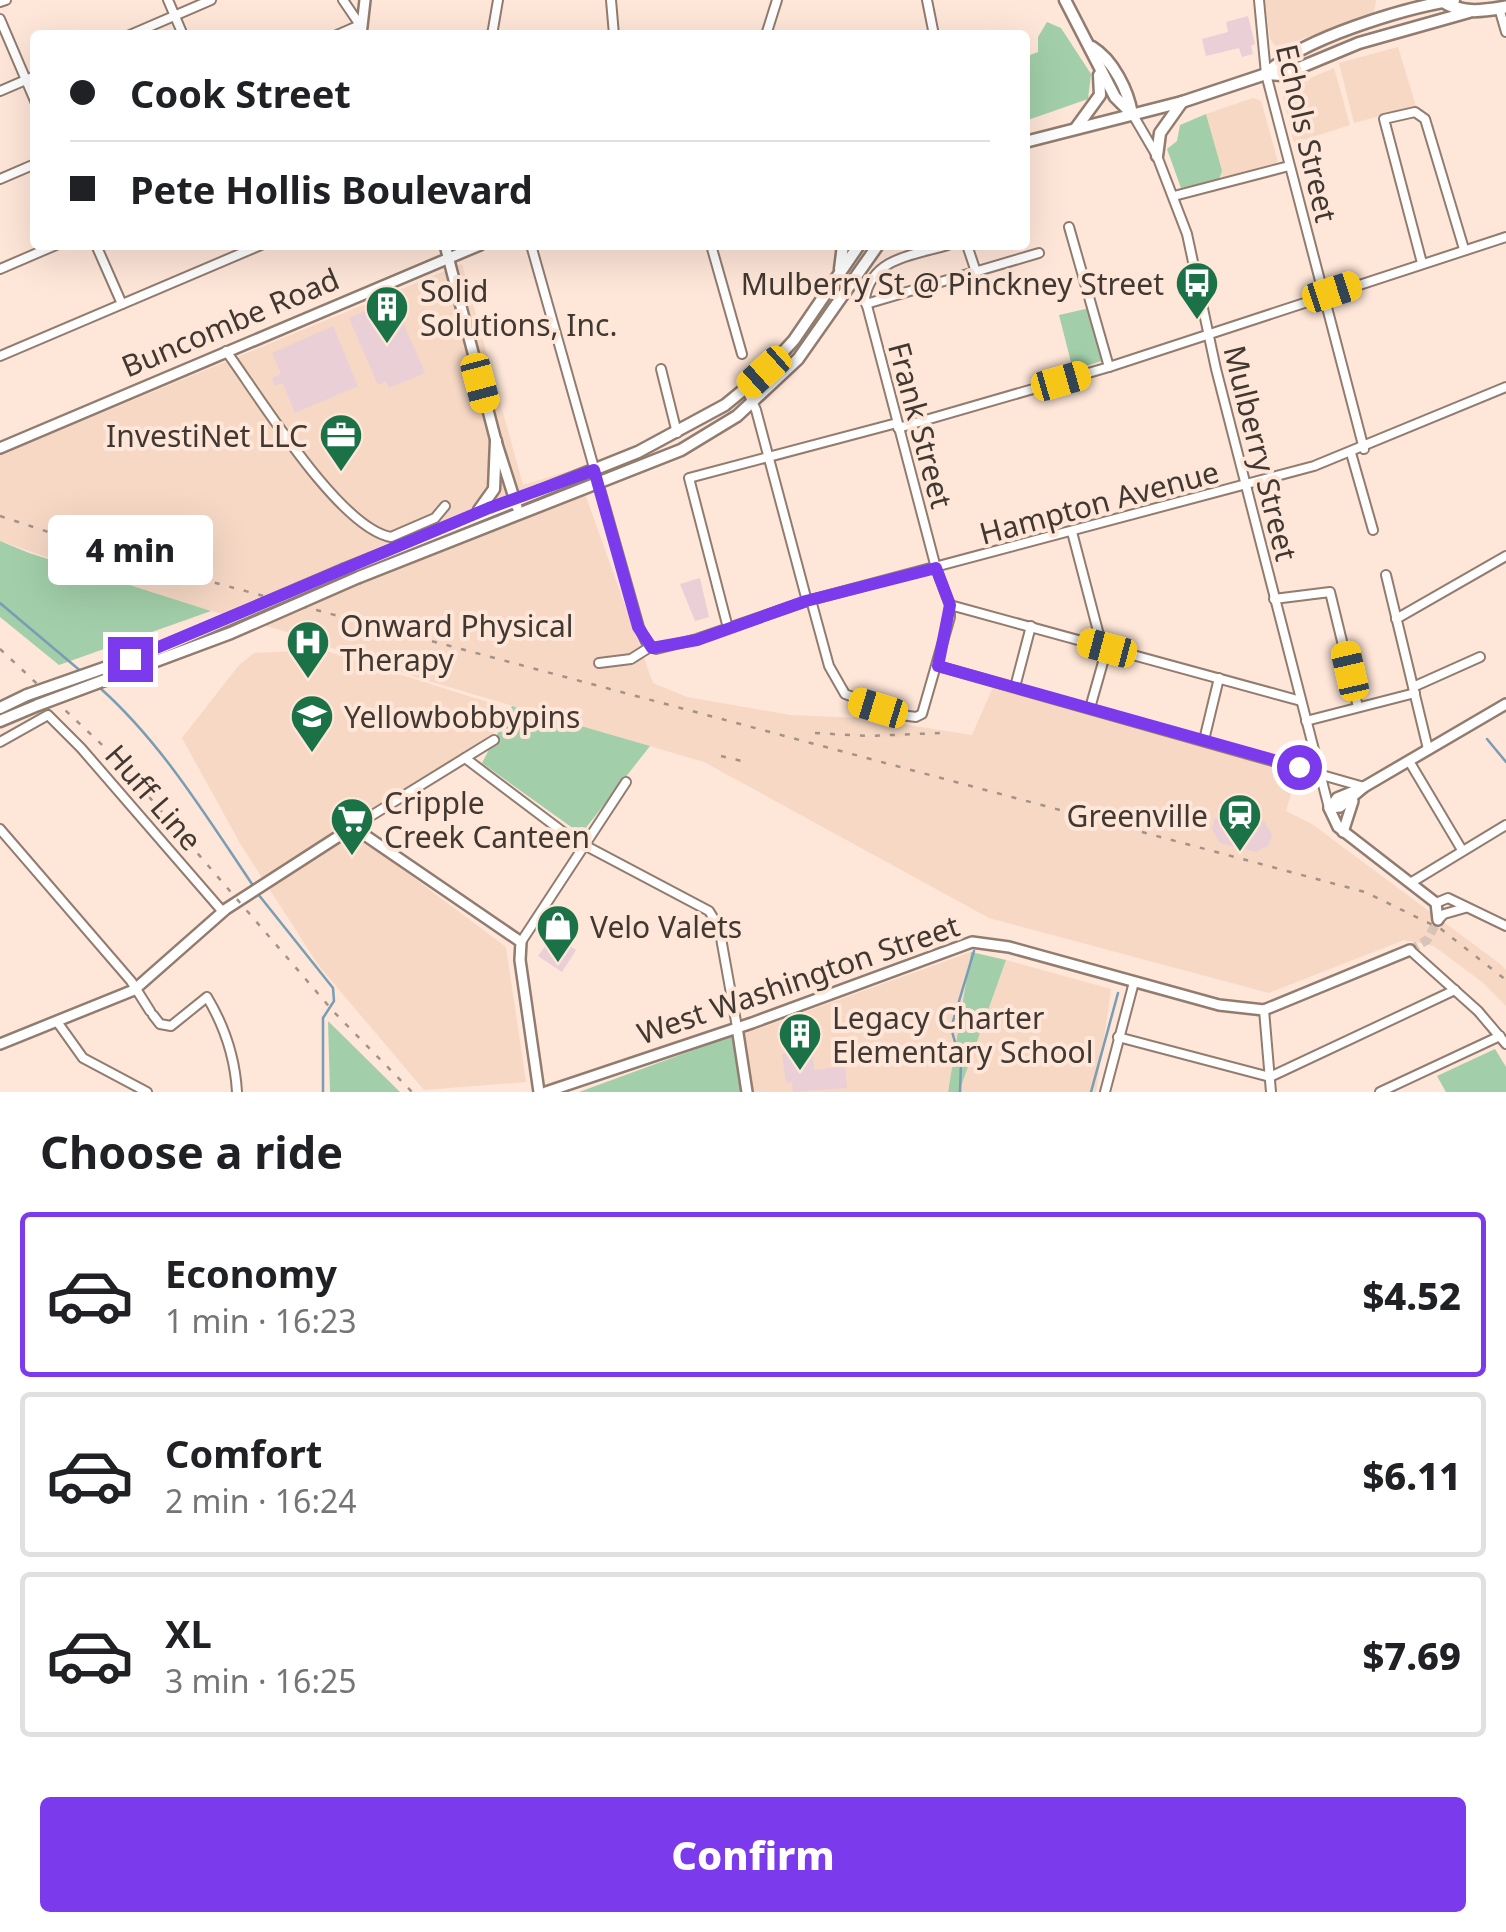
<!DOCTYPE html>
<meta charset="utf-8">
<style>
:root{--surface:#fff;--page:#f6f6f6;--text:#202124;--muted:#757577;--line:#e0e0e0;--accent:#7c3aed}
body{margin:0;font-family:"Noto Sans",sans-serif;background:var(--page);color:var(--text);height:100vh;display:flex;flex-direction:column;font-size:38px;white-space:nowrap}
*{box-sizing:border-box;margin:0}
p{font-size:32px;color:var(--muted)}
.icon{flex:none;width:55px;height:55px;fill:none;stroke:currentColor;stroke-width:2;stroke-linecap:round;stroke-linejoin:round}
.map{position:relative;height:1092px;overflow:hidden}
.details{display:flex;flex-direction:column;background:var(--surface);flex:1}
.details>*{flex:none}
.hud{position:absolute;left:30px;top:30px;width:1000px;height:220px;border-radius:10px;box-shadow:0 10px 40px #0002;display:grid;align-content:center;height:220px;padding:0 40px;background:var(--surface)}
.end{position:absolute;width:45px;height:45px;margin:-22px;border:12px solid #7c3aed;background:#fff;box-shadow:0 0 0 5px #fff}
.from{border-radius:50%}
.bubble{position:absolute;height:70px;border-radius:10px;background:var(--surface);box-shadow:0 10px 40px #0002;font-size:32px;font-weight:800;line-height:70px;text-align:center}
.car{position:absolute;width:30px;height:60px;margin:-30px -15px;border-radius:12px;box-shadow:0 0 8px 2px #0007;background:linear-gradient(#f5c518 24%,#345 0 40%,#f5c518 0 76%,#345 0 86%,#f5c518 0)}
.hud b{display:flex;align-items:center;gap:35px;height:95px;font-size:38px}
.hud b+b{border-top:2px solid var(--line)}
.hud i{width:25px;height:25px;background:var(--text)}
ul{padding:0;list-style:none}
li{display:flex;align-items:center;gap:30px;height:165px;margin:0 20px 15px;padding:0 20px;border:5px solid var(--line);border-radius:10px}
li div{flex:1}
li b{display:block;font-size:38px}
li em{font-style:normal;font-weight:800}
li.current{border-color:var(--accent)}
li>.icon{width:90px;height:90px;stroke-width:1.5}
h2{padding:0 40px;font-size:45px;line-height:120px}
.button{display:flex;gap:20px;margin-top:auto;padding:20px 40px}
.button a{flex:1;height:115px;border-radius:10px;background:var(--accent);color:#fff;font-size:40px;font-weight:800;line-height:115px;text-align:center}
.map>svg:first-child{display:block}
</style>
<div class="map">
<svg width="1506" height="1092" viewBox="0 0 1506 1092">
<rect width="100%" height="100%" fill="#fee6d8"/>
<g fill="#f6d8c5">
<polygon points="1265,0 1376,0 1374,13 1277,48 1270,39"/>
<polygon points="1398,47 1416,106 1354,123 1339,63"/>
<polygon points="1334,68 1350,125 1294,143 1283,97 1287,88"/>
<polygon points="1253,98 1261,101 1278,162 1222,179 1206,114"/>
<polygon points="462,264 523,485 576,469 653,683 687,697 790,715 863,718 972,735 994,685 1299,767 1286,811 1312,824 1500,964 1506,970 1506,1006 1482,982 1434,946 1404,940 1269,993 989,918 704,762 418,678 284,631 168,599 0,541 0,455"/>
<polygon points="323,650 497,705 509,723 285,866 287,876 355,834 506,947 526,1082 424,1090 319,966 241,845 182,738 239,665 254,653"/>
<polygon points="971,952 948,1092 752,1092 741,1035"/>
<polygon points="1006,960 1111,989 1096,1092 959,1092"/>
</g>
<g fill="#a2cfa9">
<polygon points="1047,22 1061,28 1091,74 1088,99 1025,121 1025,57 1038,52 1038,37"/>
<polygon points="1206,114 1222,171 1219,180 1181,188 1167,149 1177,141 1180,125"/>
<polygon points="1090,308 1105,360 1073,370 1059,315"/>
<polygon points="0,541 29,553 211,611 59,665 0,617"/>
<polygon points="512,706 650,746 581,834 482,763"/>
<polygon points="971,952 1006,960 959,1092 948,1092"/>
<polygon points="328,1021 400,1092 330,1092"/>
<polygon points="741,1035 752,1092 579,1092 729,1037"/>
<polygon points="1495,1049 1506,1067 1506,1092 1446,1092 1437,1076"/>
</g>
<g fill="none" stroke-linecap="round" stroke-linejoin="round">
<g stroke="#789db4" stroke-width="2.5">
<polyline points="0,603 83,673"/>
<path d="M 100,688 C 162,743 208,819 254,887"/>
<polyline points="1487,739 1506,762"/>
<polyline points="258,894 333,988 334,1001 323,1018 323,1092"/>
<polyline points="960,1092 961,1063 951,1028 974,951"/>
<polyline points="1091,1092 1118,993"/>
</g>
</g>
<g fill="#eacfd6">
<polygon points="1248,16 1255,44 1251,46 1253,54 1242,57 1239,48 1206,56 1202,39 1228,32 1226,22"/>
<polygon points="393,299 425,373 389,388 386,381 378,385 349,318"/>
<polygon points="333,326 358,386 295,413 283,383 275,386 272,378 281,374 272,353"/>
<polygon points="700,578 709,617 695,621 680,584"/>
<polygon points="1228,811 1264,821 1272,835 1269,845 1256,852 1220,843 1212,829 1215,819"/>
<polygon points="549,941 560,949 564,942 576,950 562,972 538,956"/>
<polygon points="812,1051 814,1070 845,1066 847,1088 793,1092 792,1082 786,1083 782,1054"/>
</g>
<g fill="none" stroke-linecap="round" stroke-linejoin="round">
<polyline stroke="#d8c3b7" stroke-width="9" stroke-dasharray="9 4.5" stroke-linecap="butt" points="1410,950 1427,940 1438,920"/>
<g stroke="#917c6f" stroke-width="12">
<g id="minor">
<polyline points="168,0 183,35"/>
<polyline points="611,0 614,35"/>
<polyline points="927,0 934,35"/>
<polyline points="1259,0 1266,74 1364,449"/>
<polyline points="0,2 6,0"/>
<polyline points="1499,8 1506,32"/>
<polyline points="0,19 35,101"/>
<polyline points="130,35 211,0"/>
<polyline points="337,35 360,25 343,0"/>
<polyline points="492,35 498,0"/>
<polyline points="766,35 777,0"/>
<polyline points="0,91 35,76"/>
<polyline points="1133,115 1157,156 1187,234 1216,369 1329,808"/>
<polyline points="0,179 35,164"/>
<polyline points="1174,196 1289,166"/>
<polyline points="1069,227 1109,367"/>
<polyline points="96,245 122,304"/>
<polyline points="531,245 639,627 647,644 656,649 697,639 807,601 1314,466 1506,387"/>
<polyline points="711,245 742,354"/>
<polyline points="967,245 976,272"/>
<polyline points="1422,263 1384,119 1415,112 1425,119 1464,249"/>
<polyline points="0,269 56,245"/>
<polyline points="866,304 1039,253"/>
<path d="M 226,351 C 259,396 339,528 391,537 L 435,518 L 445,506"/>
<polyline points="0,356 261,245"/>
<polyline points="661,369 677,433"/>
<polyline points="746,388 756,410 807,601"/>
<polyline points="898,428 1109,367 1506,237"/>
<polyline points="1351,453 1373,530"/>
<polyline points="1072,532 1099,635 1107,648 1090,708"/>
<polyline points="1386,575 1428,749"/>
<polyline points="1274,599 1330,592 1358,707"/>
<path d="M 811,600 L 829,666 L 845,694 L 901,715 L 916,717 L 922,714 L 950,617 L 950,605 L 936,568 L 865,298 C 872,257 915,255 948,245"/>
<polyline points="950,605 1301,701"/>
<polyline points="1396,619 1506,556"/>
<polyline points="728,628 689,478 897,423"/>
<polyline points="599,663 631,659 650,647"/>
<polyline points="938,666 1364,787"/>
<polyline points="1015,687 1031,626"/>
<polyline points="1413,687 1480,657"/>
<polyline points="1306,721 1415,693"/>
<polyline points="1204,740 1219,678"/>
<polyline points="0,742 48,715 81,748 223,912"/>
<polyline points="465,758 571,838 709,911 719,927 737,1027"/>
<polyline points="1409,761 1462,850"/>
<polyline points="353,827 494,740"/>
<polyline points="0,829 131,981 150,1011"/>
<polyline points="1412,882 1506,825"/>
<polyline points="1436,903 1448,898 1506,926"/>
<polyline points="1438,920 1444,914 1465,908"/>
<polyline points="521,942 626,782"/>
<polyline points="1410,950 1478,1011 1506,1044"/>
<polyline points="1264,1010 1271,1092"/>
<path d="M 153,1015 L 160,1024 L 171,1026 L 207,997 C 225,1027 235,1057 237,1092"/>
<polyline points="58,1023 83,1058 147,1092"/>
<polyline points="1118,1037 1270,1077 1455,990"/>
<polyline points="1105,1092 1134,982"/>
<polyline points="1380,1092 1500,1036"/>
</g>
</g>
<g stroke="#917c6f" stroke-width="14">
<g id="tertiary">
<polyline points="361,35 365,0"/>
<polyline points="445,245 496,441 517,507"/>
<polyline points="0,448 480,245"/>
<polyline points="1329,808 1340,807 1364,787 1506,704"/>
<polyline points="1329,808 1338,827 1436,903 1438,920"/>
<polyline points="1330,808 1337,798 1364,787"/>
<polyline points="1343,832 1353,801"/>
<polyline points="737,1027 747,1092"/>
<polyline points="0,1044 134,990 226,909 353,827 521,942 520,960 539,1092"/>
<polyline points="546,1092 752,1023 972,942 1009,947 1219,1005 1264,1010 1410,950"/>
</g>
</g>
<g stroke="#917c6f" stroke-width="15">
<g id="secondary">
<polyline points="1065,0 1115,97 1133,115"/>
<path d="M 1092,47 C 1113,60 1128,90 1132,114"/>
<path d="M 1266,74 C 1300,39 1404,8 1454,0"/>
<polyline points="1076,128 1100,95 1099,75"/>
<polyline points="1025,142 1182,102 1266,74 1282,75 1359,43 1469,12"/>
<polyline points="1157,156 1160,133 1182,102"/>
<polyline points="840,269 843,245"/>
<polyline points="479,510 494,489 496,441"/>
<polyline points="346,569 638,452 725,405 764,373 794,340 859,245"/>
<polyline points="359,577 681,450 737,416 798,359 878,245"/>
<polyline points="0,708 27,695"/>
<polyline points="0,721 38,705"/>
</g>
</g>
<g stroke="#917c6f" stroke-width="16">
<path id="primary" d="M 1441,0 C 1462,15 1482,11 1506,7"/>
</g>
<use href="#minor" stroke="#fff" stroke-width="8"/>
<use href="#tertiary" stroke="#fff" stroke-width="9"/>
<use href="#secondary" stroke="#fff" stroke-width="10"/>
<use href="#primary" stroke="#fff" stroke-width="11"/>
<g stroke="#a29288" stroke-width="2.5" stroke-dasharray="5 10" stroke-linecap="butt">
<polyline points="0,516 145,564 1365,892 1441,929 1506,980"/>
<polyline points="0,649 114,756 333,1011 412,1092"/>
<polyline points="815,733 868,736 940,733"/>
<polyline points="721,756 750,763"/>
</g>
<g stroke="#917c6f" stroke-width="15" stroke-linecap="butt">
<g id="secondary-bridge">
<polyline points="27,695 164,647 346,569"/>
<polyline points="38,705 231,633 359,577"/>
</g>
</g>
<use href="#secondary-bridge" stroke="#fff" stroke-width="10"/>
</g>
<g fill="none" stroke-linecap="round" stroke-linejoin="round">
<polyline stroke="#7c3aed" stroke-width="12" points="130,659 489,508 594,470 638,627 652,648 697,640 806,601 936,568 950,605 938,666 1299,767"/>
</g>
<defs>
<g id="bus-pin" transform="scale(2.25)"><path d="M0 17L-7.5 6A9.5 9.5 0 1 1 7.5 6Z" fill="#1a7246" stroke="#fee6d8"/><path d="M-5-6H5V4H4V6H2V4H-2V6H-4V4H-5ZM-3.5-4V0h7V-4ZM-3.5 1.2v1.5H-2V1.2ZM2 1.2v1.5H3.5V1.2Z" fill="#fff"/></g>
<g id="building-pin" transform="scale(2.25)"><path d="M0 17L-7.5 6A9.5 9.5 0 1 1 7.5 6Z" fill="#1a7246" stroke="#fee6d8"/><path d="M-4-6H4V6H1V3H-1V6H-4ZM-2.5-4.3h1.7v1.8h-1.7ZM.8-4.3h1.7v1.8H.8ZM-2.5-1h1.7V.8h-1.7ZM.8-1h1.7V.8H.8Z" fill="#fff"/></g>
<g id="office-pin" transform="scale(2.25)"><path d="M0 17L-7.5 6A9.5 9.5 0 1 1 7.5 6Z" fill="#1a7246" stroke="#fee6d8"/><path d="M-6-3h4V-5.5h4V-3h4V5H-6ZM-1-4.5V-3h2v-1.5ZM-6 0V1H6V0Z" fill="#fff"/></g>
<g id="hospital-pin" transform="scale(2.25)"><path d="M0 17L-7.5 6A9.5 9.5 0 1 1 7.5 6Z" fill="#1a7246" stroke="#fee6d8"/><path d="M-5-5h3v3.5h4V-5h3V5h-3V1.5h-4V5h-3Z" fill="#fff"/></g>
<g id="school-pin" transform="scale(2.25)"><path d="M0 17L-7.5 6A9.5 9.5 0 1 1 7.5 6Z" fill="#1a7246" stroke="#fee6d8"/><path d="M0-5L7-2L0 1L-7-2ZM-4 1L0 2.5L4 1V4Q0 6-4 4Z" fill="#fff"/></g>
<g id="station-pin" transform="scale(2.25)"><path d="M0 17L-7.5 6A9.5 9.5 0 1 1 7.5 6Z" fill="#1a7246" stroke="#fee6d8"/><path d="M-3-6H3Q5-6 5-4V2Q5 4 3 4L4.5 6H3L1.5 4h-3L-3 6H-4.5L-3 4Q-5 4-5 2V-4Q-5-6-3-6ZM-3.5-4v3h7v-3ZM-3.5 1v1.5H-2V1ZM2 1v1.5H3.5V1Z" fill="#fff"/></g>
<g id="supermarket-pin" transform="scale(2.25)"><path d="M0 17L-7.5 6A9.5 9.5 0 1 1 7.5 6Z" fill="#1a7246" stroke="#fee6d8"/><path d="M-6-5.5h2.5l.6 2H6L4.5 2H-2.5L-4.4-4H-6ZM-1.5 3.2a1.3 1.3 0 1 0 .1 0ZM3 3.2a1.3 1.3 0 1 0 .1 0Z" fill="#fff"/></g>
<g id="shop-pin" transform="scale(2.25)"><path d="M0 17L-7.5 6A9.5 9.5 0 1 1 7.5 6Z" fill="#1a7246" stroke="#fee6d8"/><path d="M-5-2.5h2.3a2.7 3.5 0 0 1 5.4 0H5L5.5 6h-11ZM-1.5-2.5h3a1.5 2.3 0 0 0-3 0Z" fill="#fff"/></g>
</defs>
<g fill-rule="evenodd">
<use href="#bus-pin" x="1197" y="283"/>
<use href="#building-pin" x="387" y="307"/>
<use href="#office-pin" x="341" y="435"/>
<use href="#hospital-pin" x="308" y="642"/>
<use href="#school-pin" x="312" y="716"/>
<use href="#station-pin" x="1240" y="815"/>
<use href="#supermarket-pin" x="352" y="819"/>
<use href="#shop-pin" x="558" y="926"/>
<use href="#building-pin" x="800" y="1034"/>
</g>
<g text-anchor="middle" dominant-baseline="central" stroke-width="8" stroke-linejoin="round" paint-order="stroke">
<g font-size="30" fill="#413832" stroke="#fee6d8">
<text transform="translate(1307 133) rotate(77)">Echols Street</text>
<text transform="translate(230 322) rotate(-23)">Buncombe Road</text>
<text transform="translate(921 425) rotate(75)">Frank Street</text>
<text transform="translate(1261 453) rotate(76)">Mulberry Street</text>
<text transform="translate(1099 502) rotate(-15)">Hampton Avenue</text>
<text transform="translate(154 797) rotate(49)">Huff Line</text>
<text transform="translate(798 979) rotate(-19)">West Washington Street</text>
</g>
<g font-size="30" fill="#413832" stroke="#fee6d8" text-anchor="start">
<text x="1164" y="283" text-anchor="end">Mulberry St @ Pinckney Street</text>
<text x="420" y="290">Solid<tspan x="420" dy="34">Solutions, Inc.</tspan></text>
<text x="308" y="435" text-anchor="end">InvestiNet LLC</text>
<text x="340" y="625">Onward Physical<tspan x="340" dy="34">Therapy</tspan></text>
<text x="344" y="716">Yellowbobbypins</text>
<text x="384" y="802">Cripple<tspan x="384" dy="34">Creek Canteen</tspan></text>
<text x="1208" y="815" text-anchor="end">Greenville</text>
<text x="590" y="926">Velo Valets</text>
<text x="832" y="1017">Legacy Charter<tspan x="832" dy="34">Elementary School</tspan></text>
</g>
</g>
</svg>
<i class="end from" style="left:1299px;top:767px"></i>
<i class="end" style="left:130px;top:659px"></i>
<div class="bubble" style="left:48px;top:515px;width:165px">4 min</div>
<i class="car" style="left:1332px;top:292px;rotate:72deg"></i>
<i class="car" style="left:764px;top:372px;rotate:228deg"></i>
<i class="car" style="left:1061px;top:381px;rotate:74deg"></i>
<i class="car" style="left:480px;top:383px;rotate:165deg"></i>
<i class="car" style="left:1107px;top:648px;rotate:285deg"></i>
<i class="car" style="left:1350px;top:671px;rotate:347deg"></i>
<i class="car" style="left:878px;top:708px;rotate:287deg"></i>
<div class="hud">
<b><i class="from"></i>Cook Street</b>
<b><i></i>Pete Hollis Boulevard</b>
</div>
</div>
<section class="details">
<h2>Choose a ride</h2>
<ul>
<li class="current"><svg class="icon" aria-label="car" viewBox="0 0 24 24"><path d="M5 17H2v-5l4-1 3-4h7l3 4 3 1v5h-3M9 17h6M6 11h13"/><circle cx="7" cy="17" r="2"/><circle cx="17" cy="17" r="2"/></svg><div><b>Economy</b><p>1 min · 16:23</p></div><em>$4.52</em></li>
<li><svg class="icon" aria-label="car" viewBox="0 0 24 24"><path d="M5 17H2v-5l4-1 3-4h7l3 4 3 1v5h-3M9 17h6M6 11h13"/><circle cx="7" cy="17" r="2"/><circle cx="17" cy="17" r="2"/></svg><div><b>Comfort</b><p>2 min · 16:24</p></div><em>$6.11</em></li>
<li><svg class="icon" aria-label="car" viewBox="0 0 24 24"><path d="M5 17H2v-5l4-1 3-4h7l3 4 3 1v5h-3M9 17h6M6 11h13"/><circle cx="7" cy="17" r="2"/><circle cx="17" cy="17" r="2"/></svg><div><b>XL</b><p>3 min · 16:25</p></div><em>$7.69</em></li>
</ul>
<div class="button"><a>Confirm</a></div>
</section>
